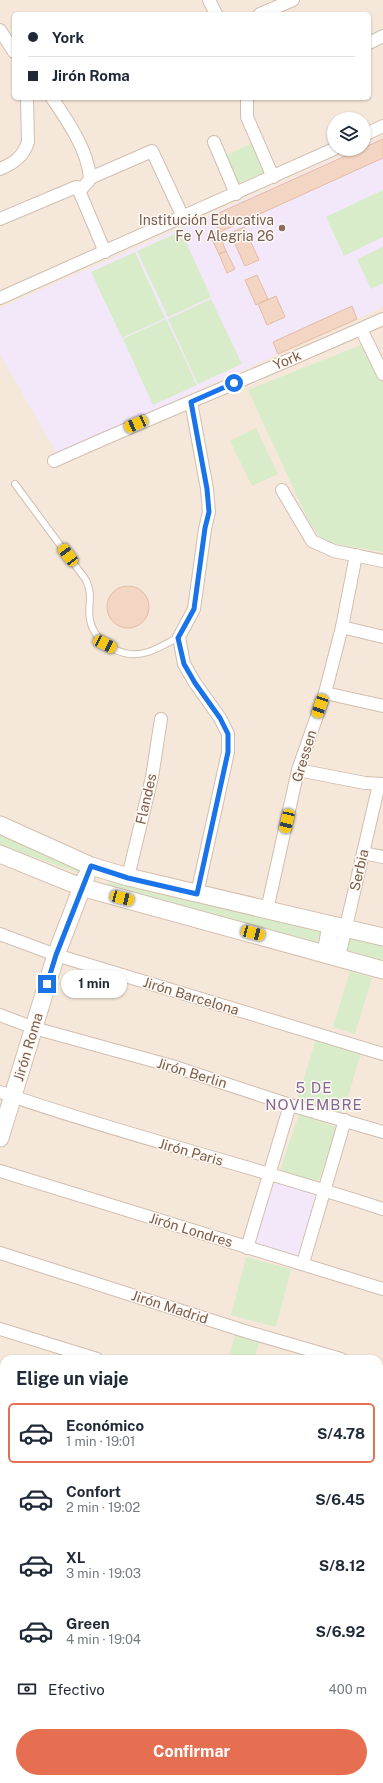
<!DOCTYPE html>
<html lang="es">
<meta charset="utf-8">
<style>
:root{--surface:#fff;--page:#f2f2f3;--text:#1f2937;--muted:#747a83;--line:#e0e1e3;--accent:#e76f51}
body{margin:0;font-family:"Public Sans",sans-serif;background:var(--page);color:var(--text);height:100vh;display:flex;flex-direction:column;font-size:15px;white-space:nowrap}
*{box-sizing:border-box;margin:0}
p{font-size:13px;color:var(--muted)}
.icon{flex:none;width:22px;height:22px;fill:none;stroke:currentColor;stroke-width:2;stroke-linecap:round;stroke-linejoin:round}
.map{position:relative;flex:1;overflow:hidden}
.sheet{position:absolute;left:0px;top:1355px;width:383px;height:428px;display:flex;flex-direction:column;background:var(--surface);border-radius:12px 12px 0 0;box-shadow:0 1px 3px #0004}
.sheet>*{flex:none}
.hud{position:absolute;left:12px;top:12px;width:359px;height:88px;border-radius:6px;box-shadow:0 1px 3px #0004;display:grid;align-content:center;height:88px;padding:0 16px;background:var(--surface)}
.tools{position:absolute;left:327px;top:112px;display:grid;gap:8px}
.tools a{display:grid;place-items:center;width:44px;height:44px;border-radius:50%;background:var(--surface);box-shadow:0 1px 3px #0004;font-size:20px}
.end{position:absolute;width:18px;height:18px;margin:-9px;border:5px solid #1a73e8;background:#fff;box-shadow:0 0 0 2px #fff}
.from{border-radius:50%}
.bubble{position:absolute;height:28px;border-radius:14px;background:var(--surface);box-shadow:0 1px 3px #0004;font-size:13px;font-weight:700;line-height:28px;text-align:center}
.car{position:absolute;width:12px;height:24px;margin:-12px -6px;border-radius:5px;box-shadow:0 0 3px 1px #0007;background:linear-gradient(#f5c518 24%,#345 0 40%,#f5c518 0 76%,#345 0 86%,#f5c518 0)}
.hud b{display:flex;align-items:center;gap:14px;height:38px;font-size:15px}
.hud b+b{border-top:1px solid var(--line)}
.hud i{width:10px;height:10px;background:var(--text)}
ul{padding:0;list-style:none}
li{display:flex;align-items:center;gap:12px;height:60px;margin:0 8px 6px;padding:0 8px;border:2px solid transparent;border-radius:6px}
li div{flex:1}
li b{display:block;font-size:15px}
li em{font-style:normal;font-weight:700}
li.selected{border-color:var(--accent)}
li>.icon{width:36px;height:36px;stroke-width:1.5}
h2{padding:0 16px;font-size:18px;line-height:48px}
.pay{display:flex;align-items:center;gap:10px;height:44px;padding:0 16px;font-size:15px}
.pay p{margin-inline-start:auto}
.cta{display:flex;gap:8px;margin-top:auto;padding:8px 16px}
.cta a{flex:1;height:46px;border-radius:24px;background:var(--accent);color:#fff;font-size:16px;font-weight:700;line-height:46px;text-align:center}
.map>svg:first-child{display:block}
</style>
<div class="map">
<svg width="383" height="1783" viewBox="0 0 383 1783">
<rect width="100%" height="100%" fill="#fdf6ec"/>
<path fill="#f5e8da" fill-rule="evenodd" d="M 0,0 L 383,0 L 383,1783 L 0,1783 ZM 14,14 L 369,14 L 369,98 L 14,98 ZM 334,119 L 364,119 L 364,149 L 334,149 ZM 4,1359 L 379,1359 L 379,1779 L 4,1779 Z"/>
<g fill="#f3e8fa">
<polygon points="383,138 383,307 57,454 0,354 0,308 358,149 364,149 364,146"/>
<polygon points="270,1177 320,1191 300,1259 250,1245"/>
</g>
<g fill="#d8ecc9">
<polygon points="255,142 268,171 237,184 224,156"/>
<polygon points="383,190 383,237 344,256 326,217"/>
<polygon points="181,231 211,297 168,317 137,251"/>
<polygon points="383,247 383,283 371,289 357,259"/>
<polygon points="135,252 165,318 122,338 91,272"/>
<polygon points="211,299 242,364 198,384 168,319"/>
<polygon points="166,319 197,385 153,405 123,339"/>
<polygon points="366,343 383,379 383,552 324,542 310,524 248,390"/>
<polygon points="256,428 278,474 252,486 230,441"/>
<polygon points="0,832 85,872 79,873 0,845"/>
<polygon points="111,880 383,946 383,967 105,886"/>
<polygon points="350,971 372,978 355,1034 333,1027"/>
<polygon points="316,1039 361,1053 343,1114 297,1100"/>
<polygon points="299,1114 337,1127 318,1183 280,1170"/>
<polygon points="246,1257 291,1269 276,1327 231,1315"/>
<polygon points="236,1333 260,1340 254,1359 228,1359"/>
</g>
<g fill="#f3d5c3" stroke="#e6bba3">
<polygon points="383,139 383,158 220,232 212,216"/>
<polygon points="244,227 259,260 245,266 230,233"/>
<polygon points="218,232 226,251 219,254 210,235"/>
<polygon points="226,251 235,269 227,273 219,254"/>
<polygon points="257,275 268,299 256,305 245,280"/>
<polygon points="276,296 285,317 267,325 258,304"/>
<polygon points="352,306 357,319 278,354 273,342"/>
<circle cx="128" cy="607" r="21"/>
<polygon points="0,1377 4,1378 4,1443 0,1441"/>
</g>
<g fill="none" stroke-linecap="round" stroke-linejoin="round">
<g stroke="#d1beb0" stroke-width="8">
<path id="lane" d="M 15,484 L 86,580 C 94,598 87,604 90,620 C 95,644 124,660 148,652 C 158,649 169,642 179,637"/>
</g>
<g stroke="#d1beb0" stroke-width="14">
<g id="street">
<polyline points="209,0 216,14"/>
<polyline points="260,14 293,0"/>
<polyline points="0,30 14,52"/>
<polyline points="369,43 383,36"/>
<path d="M 52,98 C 67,120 88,150 90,178 C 88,185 81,186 80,193 L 105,252"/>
<polyline points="247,98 247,117 273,177"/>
<polyline points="364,135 383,126"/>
<polyline points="214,142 236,194"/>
<path d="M 0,169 C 14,163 23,157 28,142 L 27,98"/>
<polyline points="90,178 152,151 183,217"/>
<polyline points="0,219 76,187 82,188"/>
<polyline points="0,298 334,149"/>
<polyline points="361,329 383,374"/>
<polyline points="191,402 207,489 209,512 205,529 194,609 179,637 184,664 195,683 220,718 228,734 228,752 197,894"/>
<path d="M 54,461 C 163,412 274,368 383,319"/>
<polyline points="282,490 312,541 334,551 383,561"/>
<polyline points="342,627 383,637"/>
<polyline points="325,693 383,706"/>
<polyline points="298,770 365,783 383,784"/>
<polyline points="363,853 383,857"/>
<polyline points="128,877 152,777 161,719"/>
<polyline points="267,910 298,770 325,693 342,627 356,555"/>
<polyline points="0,934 56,955 383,1054"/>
<polyline points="339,957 379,784"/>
<polyline points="0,1015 34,1028 172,1066 290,1105 383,1132"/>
<path d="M 0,1092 C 126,1136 256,1167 383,1209"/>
<polyline points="0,1171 383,1289"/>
<polyline points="247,1248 290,1105"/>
<polyline points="0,1253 251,1333 341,1359"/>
<polyline points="303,1263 345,1120"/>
<polyline points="0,1329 97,1359"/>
<polyline points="379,1370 383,1371"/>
<polyline points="379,1448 383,1449"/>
<polyline points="0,1671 4,1672"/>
<polyline points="0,1756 4,1757"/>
<polyline points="74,1779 87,1783"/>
<polyline points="22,1783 23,1779"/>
<polyline points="105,1783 107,1779"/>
</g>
</g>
<g stroke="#d6c0b0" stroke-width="19">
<g id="secondary">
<polyline points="0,825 91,866 128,877 383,937"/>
<polyline points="0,854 81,887 383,970"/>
<polyline points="326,953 331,925"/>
<polyline points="0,1138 56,955 86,877"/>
<polyline points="0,1451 4,1452"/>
<polyline points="0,1551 4,1552"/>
<polyline points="379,1572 383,1573"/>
<polyline points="379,1684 383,1671"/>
<polyline points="349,1783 350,1779"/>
</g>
</g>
<g stroke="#dad1cd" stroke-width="21">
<g id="primary">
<polyline points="0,1480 4,1482"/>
<polyline points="0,1517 4,1518"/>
<polyline points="379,1595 383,1596"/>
<polyline points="379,1641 383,1642"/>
</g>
</g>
<use href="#lane" stroke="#fff" stroke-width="6"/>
<use href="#street" stroke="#fff" stroke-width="12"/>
<use href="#secondary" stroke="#fff" stroke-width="17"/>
<use href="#primary" stroke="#fbd9a5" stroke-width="19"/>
<g stroke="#b9a8c9" stroke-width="3" stroke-dasharray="6 4" stroke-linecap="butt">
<polyline points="0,1486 4,1488"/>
<polyline points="0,1494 4,1495"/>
<polyline points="379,1602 383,1603"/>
<polyline points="379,1610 383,1611"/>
</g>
</g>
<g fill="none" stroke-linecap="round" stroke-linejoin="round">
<polyline stroke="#1a73e8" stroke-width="5" points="47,984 56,955 91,866 128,878 197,894 228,752 228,734 220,718 195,683 184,664 178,638 194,609 205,528 209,512 207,489 191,402 234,383"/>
</g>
<circle fill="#8d6e63" stroke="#fffaf3" stroke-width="1.5" cx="282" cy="228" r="4"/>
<g text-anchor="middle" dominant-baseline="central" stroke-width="3" stroke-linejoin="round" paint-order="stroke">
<g font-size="14" fill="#785e54" stroke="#fffaf3" text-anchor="end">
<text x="274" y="220">Institución Educativa<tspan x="274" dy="16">Fe Y Alegria 26</tspan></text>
</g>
<g font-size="14" fill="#7a5c4d" stroke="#fffaf3">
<text transform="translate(287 360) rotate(-23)">York</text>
<text transform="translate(304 756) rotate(-73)">Gressen</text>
<text transform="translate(146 799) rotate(-77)">Flandes</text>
<text transform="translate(359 870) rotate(-77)">Serbia</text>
<text transform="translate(191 996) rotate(17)">Jirón Barcelona</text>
<text transform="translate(28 1047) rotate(-73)">Jirón Roma</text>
<text transform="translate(192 1073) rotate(17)">Jirón Berlin</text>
<text transform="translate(191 1152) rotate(16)">Jirón Paris</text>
<text transform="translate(191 1230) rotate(17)">Jirón Londres</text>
<text transform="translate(170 1307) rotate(18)">Jirón Madrid</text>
</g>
<g font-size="15" letter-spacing="1" fill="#846695" stroke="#fffaf3">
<text x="314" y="1087">5 DE<tspan x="314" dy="17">NOVIEMBRE</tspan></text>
</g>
</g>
</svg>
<div class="tools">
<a><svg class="icon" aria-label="layers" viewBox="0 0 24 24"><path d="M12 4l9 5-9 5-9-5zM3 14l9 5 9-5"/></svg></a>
</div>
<i class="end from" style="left:234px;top:383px"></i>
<i class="end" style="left:47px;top:984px"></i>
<div class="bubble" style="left:61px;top:970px;width:66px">1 min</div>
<i class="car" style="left:136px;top:424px;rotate:246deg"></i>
<i class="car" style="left:68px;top:555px;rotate:323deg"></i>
<i class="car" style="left:105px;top:644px;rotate:117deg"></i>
<i class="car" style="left:320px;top:706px;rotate:199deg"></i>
<i class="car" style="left:287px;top:821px;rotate:193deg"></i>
<i class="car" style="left:122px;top:898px;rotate:105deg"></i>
<i class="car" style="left:253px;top:933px;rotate:105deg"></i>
<div class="hud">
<b><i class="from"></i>York</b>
<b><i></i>Jirón Roma</b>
</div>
<section class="sheet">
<h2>Elige un viaje</h2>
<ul>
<li class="selected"><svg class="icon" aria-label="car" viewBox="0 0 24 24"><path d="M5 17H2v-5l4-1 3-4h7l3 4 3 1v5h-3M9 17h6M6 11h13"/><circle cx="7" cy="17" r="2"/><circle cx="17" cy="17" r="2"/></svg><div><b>Económico</b><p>1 min · 19:01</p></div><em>S/4.78</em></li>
<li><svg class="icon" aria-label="car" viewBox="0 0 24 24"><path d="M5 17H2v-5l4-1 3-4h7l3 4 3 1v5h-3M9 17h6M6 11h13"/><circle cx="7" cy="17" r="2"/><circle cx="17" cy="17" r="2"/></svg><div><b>Confort</b><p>2 min · 19:02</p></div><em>S/6.45</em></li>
<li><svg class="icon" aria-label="car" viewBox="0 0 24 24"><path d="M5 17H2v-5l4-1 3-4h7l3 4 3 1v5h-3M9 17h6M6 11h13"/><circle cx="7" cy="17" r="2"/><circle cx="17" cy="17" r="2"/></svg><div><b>XL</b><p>3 min · 19:03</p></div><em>S/8.12</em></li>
<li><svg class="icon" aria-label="car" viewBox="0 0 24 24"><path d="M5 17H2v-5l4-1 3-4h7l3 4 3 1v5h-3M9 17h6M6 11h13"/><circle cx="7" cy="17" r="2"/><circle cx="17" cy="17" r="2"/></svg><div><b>Green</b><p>4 min · 19:04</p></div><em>S/6.92</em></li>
</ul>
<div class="pay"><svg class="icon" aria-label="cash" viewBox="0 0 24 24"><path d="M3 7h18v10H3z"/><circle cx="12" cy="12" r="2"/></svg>Efectivo<p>400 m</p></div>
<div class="cta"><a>Confirmar</a></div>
</section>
</div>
